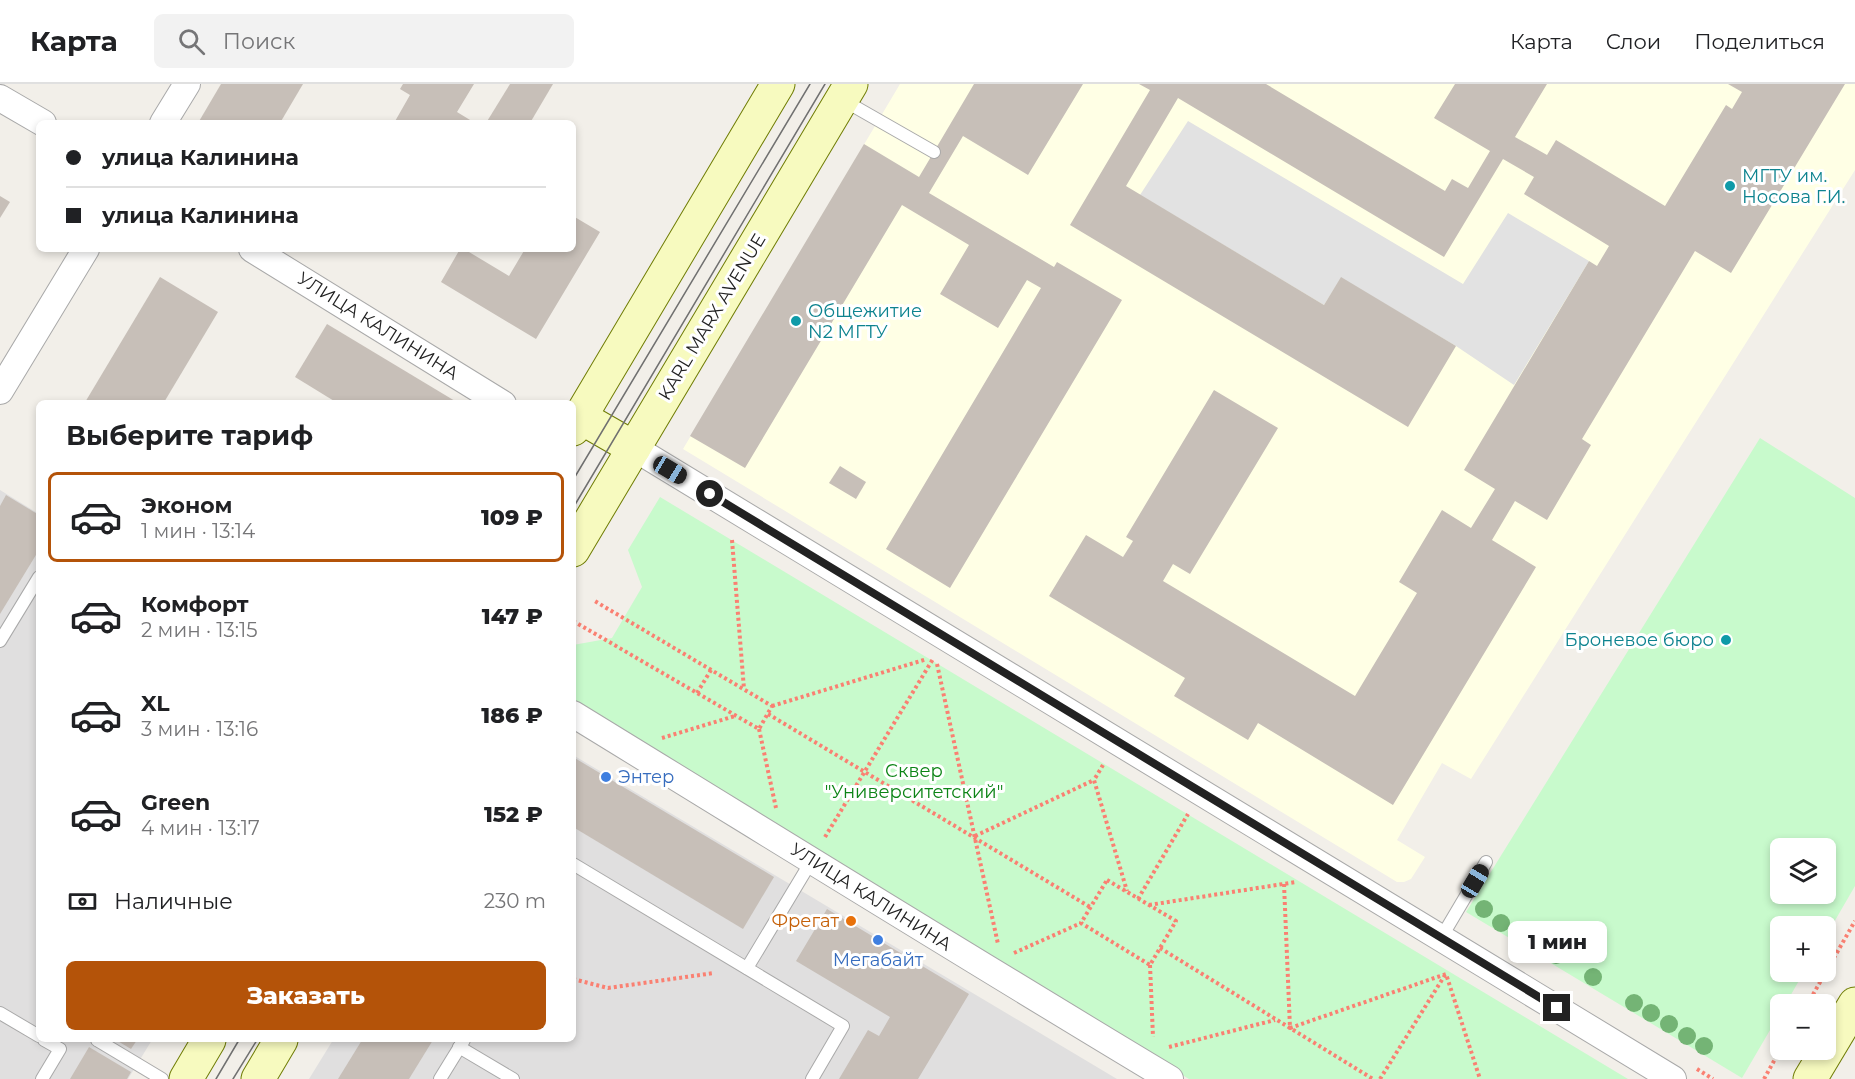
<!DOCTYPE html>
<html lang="ru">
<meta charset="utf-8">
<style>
:root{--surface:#fff;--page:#f2f2f2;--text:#202124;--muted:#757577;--line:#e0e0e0;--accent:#b45309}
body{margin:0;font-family:Montserrat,sans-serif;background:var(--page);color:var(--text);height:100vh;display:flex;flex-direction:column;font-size:22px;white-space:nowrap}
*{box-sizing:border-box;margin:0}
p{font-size:20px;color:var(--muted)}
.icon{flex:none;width:33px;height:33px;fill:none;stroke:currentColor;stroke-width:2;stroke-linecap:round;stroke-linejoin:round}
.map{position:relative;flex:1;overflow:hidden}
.drawer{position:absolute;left:36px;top:316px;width:540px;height:642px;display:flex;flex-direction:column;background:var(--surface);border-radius:9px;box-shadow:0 3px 9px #0003}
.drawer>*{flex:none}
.guide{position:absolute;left:36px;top:36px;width:540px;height:132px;border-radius:9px;box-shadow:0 3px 9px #0003;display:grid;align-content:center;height:132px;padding:0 30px;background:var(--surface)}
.controls{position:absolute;left:1770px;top:754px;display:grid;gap:12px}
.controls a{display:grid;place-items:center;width:66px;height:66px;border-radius:9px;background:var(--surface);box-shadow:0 3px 9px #0003;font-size:30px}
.end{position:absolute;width:27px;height:27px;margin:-14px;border:8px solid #222;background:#fff;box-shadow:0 0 0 3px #fff}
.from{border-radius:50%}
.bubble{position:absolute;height:42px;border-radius:9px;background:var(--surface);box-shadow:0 3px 9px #0003;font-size:20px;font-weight:800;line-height:42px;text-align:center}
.car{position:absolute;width:18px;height:36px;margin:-18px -9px;border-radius:8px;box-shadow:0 0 4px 2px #0007;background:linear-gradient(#222 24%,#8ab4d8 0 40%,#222 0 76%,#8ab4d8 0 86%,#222 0)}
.guide b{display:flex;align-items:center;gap:21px;height:57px;font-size:22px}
.guide b+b{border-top:2px solid var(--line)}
.guide i{width:15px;height:15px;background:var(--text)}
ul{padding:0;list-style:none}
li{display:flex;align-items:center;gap:18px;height:90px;margin:0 12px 9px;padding:0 18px;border:3px solid transparent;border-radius:9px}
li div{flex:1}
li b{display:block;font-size:22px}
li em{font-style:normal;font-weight:800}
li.active{border-color:var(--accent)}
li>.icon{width:54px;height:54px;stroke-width:1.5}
h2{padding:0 30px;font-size:27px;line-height:72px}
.pay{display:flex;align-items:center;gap:15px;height:66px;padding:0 30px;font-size:22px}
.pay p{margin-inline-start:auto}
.primary-button{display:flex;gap:12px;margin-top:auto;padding:12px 30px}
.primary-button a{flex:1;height:69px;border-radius:9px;background:var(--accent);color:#fff;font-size:24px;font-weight:800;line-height:69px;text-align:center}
header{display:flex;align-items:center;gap:36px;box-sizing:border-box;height:84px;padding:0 30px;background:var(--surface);border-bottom:2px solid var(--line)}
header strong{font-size:28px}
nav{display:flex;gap:33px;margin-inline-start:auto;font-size:21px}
.search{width:420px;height:54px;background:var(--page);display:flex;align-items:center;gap:15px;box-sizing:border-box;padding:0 21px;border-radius:9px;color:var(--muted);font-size:22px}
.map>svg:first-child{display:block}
</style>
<header>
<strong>Карта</strong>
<div class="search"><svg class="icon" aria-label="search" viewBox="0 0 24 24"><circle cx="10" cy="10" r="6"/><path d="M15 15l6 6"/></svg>Поиск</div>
<nav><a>Карта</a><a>Слои</a><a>Поделиться</a></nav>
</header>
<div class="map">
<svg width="1855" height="995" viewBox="0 0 1855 995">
<rect width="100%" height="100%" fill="#f2efe9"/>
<g fill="#e0dfdf">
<polygon points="0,406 39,430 39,956 152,956 128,995 0,995"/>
<polygon points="573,671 1117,995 309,995 333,956 573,956"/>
</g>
<polygon fill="#ffffe5" points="900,0 1855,0 1855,86 1471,695 1442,679 1397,756 1425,773 1411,795 1404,798 1397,798 683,365"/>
<g fill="#c8facc" fill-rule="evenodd">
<path d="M 1760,354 L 1855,414 L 1855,802 L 1826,852 L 1826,843 L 1780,843 L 1780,888 L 1804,888 L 1785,921 L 1780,921 L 1780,929 L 1742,994 L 1466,828 ZM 1780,765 L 1826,765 L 1826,810 L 1780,810 Z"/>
<polygon points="660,413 1628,995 1189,995 573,625 573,561 612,554 642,503 628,466"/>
</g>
<polygon fill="#e2e2e2" points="1188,37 1463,200 1508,129 1589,177 1514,301 1456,262 1341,194 1324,221 1140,111"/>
<g fill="#c7bfb8">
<polygon points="221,0 303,0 280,39 198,39"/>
<polygon points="403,0 474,0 457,28 475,39 394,39 410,11 400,5"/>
<polygon points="510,0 553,0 530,39 486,39"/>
<polygon points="974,0 1083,0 1028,91 963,52 929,109 1054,183 1057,178 1122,216 950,504 886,465 1041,204 1027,196 998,244 940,210 969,161 902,121 745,384 690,352 864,60 919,93"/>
<polygon points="1139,0 1266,0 1445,107 1452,95 1468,104 1490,67 1434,34 1455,0 1547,0 1515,53 1547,71 1556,56 1665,122 1726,21 1732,25 1742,8 1728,0 1845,0 1731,189 1695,167 1582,355 1591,361 1547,436 1515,417 1492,456 1536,483 1393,721 1258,639 1248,656 1174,612 1185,594 1049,512 1086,451 1123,473 1133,457 1126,453 1214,306 1278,344 1190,490 1173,480 1163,497 1355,612 1417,509 1399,498 1442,426 1471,444 1495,405 1464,386 1589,177 1597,182 1609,162 1524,110 1534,93 1503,75 1444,173 1178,14 1126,102 1324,221 1341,193 1456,262 1408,343 1070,141 1150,6"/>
<polygon points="0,112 10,118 0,134"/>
<polygon points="573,132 600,148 536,255 441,198 460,165 464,165 509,192 525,165 573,165"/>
<polygon points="160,193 218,228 163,320 84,320"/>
<polygon points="327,240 460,320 339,320 295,293"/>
<polygon points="840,382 866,398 856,415 829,399"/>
<polygon points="6,411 39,431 39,466 0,530 0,422"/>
<polygon points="573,673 774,793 743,845 573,743"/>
<polygon points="827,825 969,910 918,995 839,995 868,946 879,952 890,933 796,877"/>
<polygon points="116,956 137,956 131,965"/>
<polygon points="362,956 433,956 409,995 338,995"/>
<polygon points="89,963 131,988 127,995 70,995"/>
</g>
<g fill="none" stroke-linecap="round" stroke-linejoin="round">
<g stroke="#a9a9a9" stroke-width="14">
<g id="lane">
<polyline points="843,16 934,68"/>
<polyline points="0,557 39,493"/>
<polyline points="573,780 843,942 812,995"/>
<polyline points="1441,854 1486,778"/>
<polyline points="747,884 812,776"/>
<polyline points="0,929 39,952"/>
<polyline points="97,956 162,995"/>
<polyline points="459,963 513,995"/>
<polyline points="42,995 60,965 44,956"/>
<polyline points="440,995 464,956"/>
</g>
</g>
<g stroke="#a9a9a9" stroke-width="28">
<g id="street">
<polyline points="0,14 43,39"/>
<polyline points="163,39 187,0"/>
<polyline points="252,165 503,320"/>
<polyline points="0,307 86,165"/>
<polyline points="634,364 1673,995"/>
<path d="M 573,630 C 772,752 970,875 1170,995"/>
</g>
</g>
<g stroke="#707d05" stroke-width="35">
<g id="secondary">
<polyline points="580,333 634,364"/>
<polyline points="573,345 778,0"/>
<polyline points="573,466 851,0"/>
<polyline points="186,995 209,956"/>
<polyline points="258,995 281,956"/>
<polyline points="1810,995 1855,920"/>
</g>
</g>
<g stroke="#fa8072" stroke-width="4" stroke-dasharray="3 3" stroke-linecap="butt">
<polyline points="732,456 744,605"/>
<polyline points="573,537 759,645 772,622 593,516"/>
<polyline points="937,580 998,860"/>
<polyline points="697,609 711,586"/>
<polyline points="772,622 927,575"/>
<polyline points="768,630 1090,823"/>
<polyline points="759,645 776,724"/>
<polyline points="662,654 735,632"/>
<polyline points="1103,681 1094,696 1127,807"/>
<polyline points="975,752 1094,696"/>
<polyline points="825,753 933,575"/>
<polygon points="1107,796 1176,837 1150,881 1081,839"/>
<polyline points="1284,800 1290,944 1446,890 1480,995"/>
<polyline points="1138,815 1188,730"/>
<polyline points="1149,821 1296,798"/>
<polyline points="1160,864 1373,995"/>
<polyline points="1014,869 1081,839"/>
<polyline points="1150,881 1153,953"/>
<polyline points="573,895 608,904 714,889"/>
<polyline points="1807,921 1855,837"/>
<polyline points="1169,963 1275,936"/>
<polyline points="1697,985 1713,995"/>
<polyline points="1380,995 1445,891"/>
<polyline points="1764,995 1780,966"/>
</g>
<use href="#lane" stroke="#fff" stroke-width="12"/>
<use href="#street" stroke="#fff" stroke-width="26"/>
<use href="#secondary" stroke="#f7fabf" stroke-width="33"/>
<g stroke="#707070" stroke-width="1.5">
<polyline points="573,396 810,0"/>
<polyline points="573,424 825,0"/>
<polyline points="216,995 239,956"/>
<polyline points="233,995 257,956"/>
</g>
</g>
<g fill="#74b475">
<circle cx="1484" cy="825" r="9"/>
<circle cx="1501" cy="839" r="9"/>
<circle cx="1518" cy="849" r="9"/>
<circle cx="1556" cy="871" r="9"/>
<circle cx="1593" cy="893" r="9"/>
<circle cx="1634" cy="919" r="9"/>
<circle cx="1651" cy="929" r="9"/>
<circle cx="1669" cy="940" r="9"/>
<circle cx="1687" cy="952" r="9"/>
<circle cx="1704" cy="962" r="9"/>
</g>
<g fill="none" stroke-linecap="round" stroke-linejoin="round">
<polyline stroke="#222" stroke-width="8" points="710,410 1557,924"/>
</g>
<g fill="#0f9aa8" stroke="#fff" stroke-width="2">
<circle cx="1730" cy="102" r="6"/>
<circle cx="796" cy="237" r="6"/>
<circle cx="1726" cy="556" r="6"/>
</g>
<g fill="#3f7fe0" stroke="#fff" stroke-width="2">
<circle cx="606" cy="693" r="6"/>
<circle cx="878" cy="856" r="6"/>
</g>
<circle fill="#e8710a" stroke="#fff" stroke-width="2" cx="851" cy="837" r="6"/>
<g text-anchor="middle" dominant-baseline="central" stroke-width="6" stroke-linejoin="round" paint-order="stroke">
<g font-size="18" fill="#0d838f" stroke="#fff" text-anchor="start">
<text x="1742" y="92">МГТУ им.<tspan x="1742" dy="21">Носова Г.И.</tspan></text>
<text x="808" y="227">Общежитие<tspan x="808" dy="21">N2 МГТУ</tspan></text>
<text x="1714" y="556" text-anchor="end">Броневое бюро</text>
</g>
<g font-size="18" fill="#222" stroke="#fff">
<text transform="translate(712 233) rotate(-59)">KARL MARX AVENUE</text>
<text transform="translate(378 242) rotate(32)">УЛИЦА КАЛИНИНА</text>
<text transform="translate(871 813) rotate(32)">УЛИЦА КАЛИНИНА</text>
</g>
<g font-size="18" fill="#0c8416" stroke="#fff">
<text x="914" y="687">Сквер<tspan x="914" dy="21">"Университетский"</tspan></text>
</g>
<g font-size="18" fill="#366cbe" stroke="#fff" text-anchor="start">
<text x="618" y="693">Энтер</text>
<text x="878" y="876" text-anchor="middle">Мегабайт</text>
</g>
<g font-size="18" fill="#c56008" stroke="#fff" text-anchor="end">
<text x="839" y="837">Фрегат</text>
</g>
</g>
</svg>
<div class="controls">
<a><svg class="icon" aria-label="layers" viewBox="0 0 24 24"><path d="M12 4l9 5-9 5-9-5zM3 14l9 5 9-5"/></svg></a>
<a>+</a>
<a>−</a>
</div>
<i class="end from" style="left:710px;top:410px"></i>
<i class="end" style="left:1557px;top:924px"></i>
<div class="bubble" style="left:1508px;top:837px;width:99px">1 мин</div>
<i class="car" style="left:670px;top:386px;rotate:121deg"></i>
<i class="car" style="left:1475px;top:797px;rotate:31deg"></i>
<div class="guide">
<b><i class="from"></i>улица Калинина</b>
<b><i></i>улица Калинина</b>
</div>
<section class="drawer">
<h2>Выберите тариф</h2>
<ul>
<li class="active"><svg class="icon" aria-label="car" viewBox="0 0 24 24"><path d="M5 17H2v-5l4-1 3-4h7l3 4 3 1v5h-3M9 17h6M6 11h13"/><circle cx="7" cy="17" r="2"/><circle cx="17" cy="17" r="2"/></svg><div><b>Эконом</b><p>1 мин · 13:14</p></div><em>109 ₽</em></li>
<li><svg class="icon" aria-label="car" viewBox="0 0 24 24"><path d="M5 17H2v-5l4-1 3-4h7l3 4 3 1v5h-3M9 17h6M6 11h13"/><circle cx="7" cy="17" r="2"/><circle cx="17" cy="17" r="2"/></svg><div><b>Комфорт</b><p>2 мин · 13:15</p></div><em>147 ₽</em></li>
<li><svg class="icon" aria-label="car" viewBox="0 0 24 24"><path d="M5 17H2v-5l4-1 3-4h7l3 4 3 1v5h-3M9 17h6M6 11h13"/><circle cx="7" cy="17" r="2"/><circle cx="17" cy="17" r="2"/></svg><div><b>XL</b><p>3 мин · 13:16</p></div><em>186 ₽</em></li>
<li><svg class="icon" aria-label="car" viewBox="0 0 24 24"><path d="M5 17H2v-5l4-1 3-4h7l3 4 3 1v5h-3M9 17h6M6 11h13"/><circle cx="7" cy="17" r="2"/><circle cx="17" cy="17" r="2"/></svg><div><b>Green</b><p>4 мин · 13:17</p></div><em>152 ₽</em></li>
</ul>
<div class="pay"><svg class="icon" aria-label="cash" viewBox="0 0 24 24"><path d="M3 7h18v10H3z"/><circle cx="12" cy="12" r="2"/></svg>Наличные<p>230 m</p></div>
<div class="primary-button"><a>Заказать</a></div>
</section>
</div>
